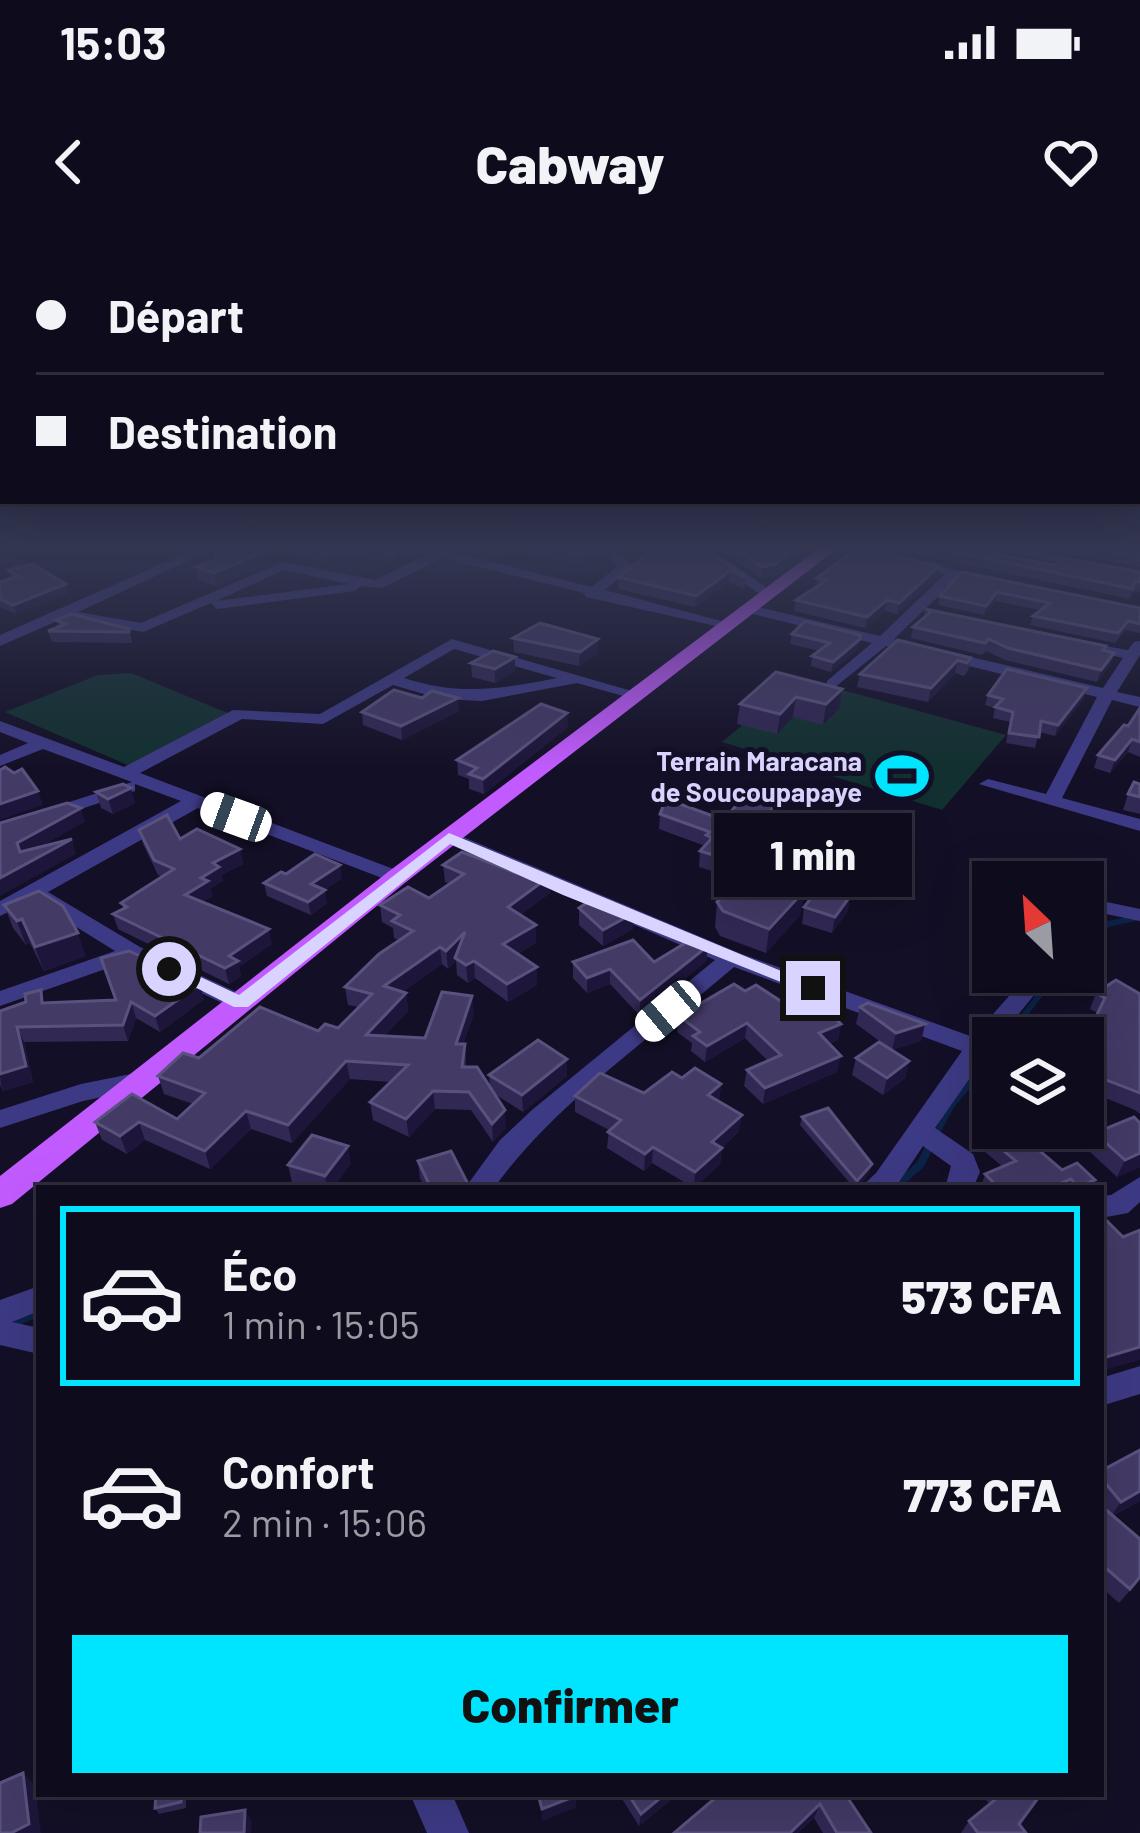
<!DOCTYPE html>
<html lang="fr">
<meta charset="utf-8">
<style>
:root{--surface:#0e0b1c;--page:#1c1929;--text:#f1f3f6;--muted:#9b9ba3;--line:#2e2b3b;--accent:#00e5ff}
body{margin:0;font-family:Barlow,sans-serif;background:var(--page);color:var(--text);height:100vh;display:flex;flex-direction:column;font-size:45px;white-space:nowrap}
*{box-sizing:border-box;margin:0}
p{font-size:39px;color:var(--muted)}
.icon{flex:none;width:66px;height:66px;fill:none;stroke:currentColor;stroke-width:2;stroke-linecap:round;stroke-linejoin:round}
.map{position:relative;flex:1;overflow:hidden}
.panel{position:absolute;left:36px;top:945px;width:1068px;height:612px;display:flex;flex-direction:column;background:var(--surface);border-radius:0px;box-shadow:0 12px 48px #0002,0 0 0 3px var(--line)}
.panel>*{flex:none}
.guide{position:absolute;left:0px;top:0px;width:1140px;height:264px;box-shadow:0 12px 48px #0002,0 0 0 3px var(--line);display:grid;align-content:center;height:264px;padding:0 36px;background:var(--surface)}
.needle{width:78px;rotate:335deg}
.buttons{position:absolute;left:972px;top:621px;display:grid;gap:24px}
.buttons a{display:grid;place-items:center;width:132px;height:132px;border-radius:0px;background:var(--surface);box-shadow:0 12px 48px #0002,0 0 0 3px var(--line);font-size:60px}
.end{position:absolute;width:54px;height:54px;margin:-27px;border:15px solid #d9d4ff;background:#111;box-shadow:0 0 0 6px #111}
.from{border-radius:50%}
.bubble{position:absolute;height:84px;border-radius:0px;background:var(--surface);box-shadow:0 12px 48px #0002,0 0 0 3px var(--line);font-size:39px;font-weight:800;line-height:84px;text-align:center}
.car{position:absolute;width:36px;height:72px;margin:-36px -18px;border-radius:15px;box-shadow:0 0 9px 3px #0007;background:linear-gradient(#fff 24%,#345 0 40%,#fff 0 76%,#345 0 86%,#fff 0)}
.guide b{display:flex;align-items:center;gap:42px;height:114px;font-size:45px}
.guide b+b{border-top:3px solid var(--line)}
.guide i{width:30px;height:30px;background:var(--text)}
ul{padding:21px 0 0;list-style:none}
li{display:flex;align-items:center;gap:36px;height:180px;margin:0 24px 18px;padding:0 12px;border:6px solid transparent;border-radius:0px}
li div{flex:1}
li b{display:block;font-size:45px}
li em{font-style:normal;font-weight:800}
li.on{border-color:var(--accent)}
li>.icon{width:108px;height:108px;stroke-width:1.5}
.primary-button{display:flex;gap:24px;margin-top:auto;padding:24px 36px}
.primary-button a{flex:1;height:138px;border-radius:0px;background:var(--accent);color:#111;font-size:48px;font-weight:800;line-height:138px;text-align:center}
.status{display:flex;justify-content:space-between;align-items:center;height:84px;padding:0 60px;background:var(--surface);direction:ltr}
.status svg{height:33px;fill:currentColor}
header{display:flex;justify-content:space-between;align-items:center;height:156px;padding:0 36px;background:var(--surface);font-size:54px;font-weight:800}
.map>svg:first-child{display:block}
</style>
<div class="status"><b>15:03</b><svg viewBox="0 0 49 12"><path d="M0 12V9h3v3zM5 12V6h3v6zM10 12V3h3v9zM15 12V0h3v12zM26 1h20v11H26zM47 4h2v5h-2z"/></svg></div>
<header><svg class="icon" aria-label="back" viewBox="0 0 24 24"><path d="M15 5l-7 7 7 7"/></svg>Cabway<svg class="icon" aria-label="heart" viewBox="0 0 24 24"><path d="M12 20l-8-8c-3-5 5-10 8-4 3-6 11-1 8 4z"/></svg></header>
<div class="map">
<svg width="1140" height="1593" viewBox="0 0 1140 1593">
<rect width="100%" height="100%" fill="#130f26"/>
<g fill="#12302f">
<polygon points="131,433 230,474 130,526 5,472 98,435"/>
<polygon points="799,438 1006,495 942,570 722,502"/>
</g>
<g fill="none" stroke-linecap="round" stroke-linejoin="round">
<g stroke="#0c2248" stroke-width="6">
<polyline points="1083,704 1108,684 1140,677"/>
<polyline points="1007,798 1057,732"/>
<polyline points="936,894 952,865 993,816"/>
</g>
<g stroke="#0c2248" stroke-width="8">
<polyline points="894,948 920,925 930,906"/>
<polyline points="0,1089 39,1072"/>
</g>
<g fill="#3d3a85" fill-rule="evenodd">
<path d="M 200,307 L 218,307 L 78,372 L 141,383 L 283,322 L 375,340 L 428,314 L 408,307 L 459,307 L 452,312 L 591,347 L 618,326 L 599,307 L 613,307 L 633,326 L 605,350 L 732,384 L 725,388 L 586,357 L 584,353 L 442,318 L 382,348 L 361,346 L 355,351 L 217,369 L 211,363 L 143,392 L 64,378 L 0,406 L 0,395 ZM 284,330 L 349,344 L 216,361 Z"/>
<polygon points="692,307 707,307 776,354 764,357"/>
<polygon points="832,307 858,307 998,340 991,344 958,337 894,399 1103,448 1123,418 1071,406 1071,400 1128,410 1134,402 1140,401 1140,415 1117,452 1140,457 1140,467 1112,460 1062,558 1140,579 1140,591 979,544 988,539 1046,554 1097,457 886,406 834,448 826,443 828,440 872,403 744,372 742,369 749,365 880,396 945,334"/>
<polygon points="987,307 1015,307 1140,332 1140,340"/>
<path d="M 452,399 L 642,454 L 634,459 L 577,443 L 482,461 L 441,459 L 393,445 L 323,484 L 242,479 L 140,533 L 404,633 L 404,641 L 390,641 L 198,568 L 48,652 L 140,707 L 249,758 L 253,763 L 249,768 L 233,768 L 131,720 L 0,766 L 0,751 L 115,711 L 33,660 L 0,676 L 0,661 L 181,561 L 135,544 L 135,551 L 0,596 L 0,584 L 132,542 L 43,509 L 0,526 L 0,515 L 28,503 L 0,492 L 0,481 L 124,527 L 233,470 L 320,474 ZM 454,409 L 557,438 C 503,449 458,456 404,438 Z"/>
<path d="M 449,591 L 739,713 L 973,797 L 1030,732 L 1053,732 L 999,798 L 993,798 L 993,805 L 935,888 L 973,914 L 980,932 L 973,948 L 945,948 L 951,926 L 923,906 L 895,948 L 860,948 L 876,933 L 962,811 L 734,727 C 656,794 553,865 494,948 L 465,948 L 500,900 L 532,870 L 715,720 L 442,601 L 442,593 Z"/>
<polygon points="1102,661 1140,669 1140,681 1106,674 1083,690 1083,673"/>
<polygon points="146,831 158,840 155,846 83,861 0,888 0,870 81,844"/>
<polygon points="1140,937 1140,962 1128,973 1101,978 1101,956 1111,955"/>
<polygon points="39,1046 39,1071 12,1082 39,1088 39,1114 0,1105 0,1060"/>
<polygon points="1140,1126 1140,1154 1101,1166 1101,1138"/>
<polygon points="410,1554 452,1554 469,1593 427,1593"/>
</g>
<polygon fill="#c25bff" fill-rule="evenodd" points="820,307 839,307 406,642 12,964 0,968 0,936 388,632"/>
</g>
<g fill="#312854">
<polygon points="289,307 416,307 416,315 395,325 356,315 355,314 330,324 289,312"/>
<polygon points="473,307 600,307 600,314 580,325 514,309 497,316"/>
<polygon points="627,307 702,307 746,337 744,349 729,342 695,367 618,349 618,337 647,315"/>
<polygon points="716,307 808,307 775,336 761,338"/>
<polygon points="883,307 1002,307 1000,315 1053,325 1140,332 1140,352 1133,351 1130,359"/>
<polygon points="1075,307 1140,307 1140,327 1073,314"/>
<polygon points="261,313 263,326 216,346 198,340 196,327"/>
<polygon points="8,330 66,344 68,353 16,374 0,367 0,342 11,338"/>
<polygon points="962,332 1140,368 1140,393 1125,390 1115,403 1030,385 1033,376 1040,370 995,361 984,375 938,365 940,356"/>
<polygon points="937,336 897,374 885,371 865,388 794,371 796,360 816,347 817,338"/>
<polygon points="925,369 1106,406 1105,411 1114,413 1110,425 1097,442 1005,420 986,411 982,415 911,398 913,387 923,379"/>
<polygon points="56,380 129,389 132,403 52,402 48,391 58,387"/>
<polygon points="792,394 859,408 831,432 811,426 812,416 820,411 790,404"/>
<polygon points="513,398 598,413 579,426 514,412"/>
<polygon points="971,418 968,431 964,436 955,433 928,462 857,447 860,434"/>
<polygon points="471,423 515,431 495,443 472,437"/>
<polygon points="776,432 839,469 823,485 793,477 777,494 737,484 740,464"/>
<polygon points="1087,448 1084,458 1055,496 1039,492 1035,508 1006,503 1010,482 993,478 995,468 985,465 988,455"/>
<polygon points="1140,468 1140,517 1128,512 1110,533 1094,528 1098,515 1128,486"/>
<polygon points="459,471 402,500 363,485 362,472"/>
<polygon points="568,487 484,554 469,549 469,539 458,535 457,520"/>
<polygon points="1140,544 1140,574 1123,570 1128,554"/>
<polygon points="96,552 135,563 113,574 101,568"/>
<polygon points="660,574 724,580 779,575 721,634 699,627 700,611 705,606 659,589"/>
<polygon points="139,590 240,609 243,624 221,635 223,641 210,649 212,656 202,662 272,704 239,727 241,736 229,744 118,689 113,674 123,669 121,663 163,637 158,635 143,604"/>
<polygon points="443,625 550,653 520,675 536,703 517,714 537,727 537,745 508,762 475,738 468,743 457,735 456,721 448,729 442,724 402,752 406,753 408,771 384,796 425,798 474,773 463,804 465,804 466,827 490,846 489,835 567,819 567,836 523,872 496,855 506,888 493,902 471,870 435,869 409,897 373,880 370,862 391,842 350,839 292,903 251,889 210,929 145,900 127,914 102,900 95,882 177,879 193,864 164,854 158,836 199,818 318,791 338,788 359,767 348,765 345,747 399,700 394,698 393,688 382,682 380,665 429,658 450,644 445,642"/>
<polygon points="286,634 342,638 324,650 327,663 311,675 267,656 264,643"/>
<polygon points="804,651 800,675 766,713 720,696 715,687 717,662"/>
<polygon points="4,665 86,716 44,731 30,703 26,705 13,688"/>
<polygon points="804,667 848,671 832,693 802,684"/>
<polygon points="579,668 634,673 633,689 603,706 579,685"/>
<polygon points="708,706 706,721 640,776 610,744 587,753 573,738 573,722 654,722"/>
<polygon points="146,731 204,759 160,792 136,778 128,801 24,802 33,842 3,851 0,845 0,771 46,763 116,760"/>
<polygon points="745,751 796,771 841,784 838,800 829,804 837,832 763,864 744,846 747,830 768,821 745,798 705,822 691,811 692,803 677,792 679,776"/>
<polygon points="1096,753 1140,754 1140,874 1135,870 1083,849 1083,809 1088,802 1086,801 1098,773 1090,769"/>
<polygon points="860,767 925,784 921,801 892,810 856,784"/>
<polygon points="856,818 909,821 905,838 883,855 852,835"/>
<polygon points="682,838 721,844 719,861 739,891 722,908 720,924 694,948 652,923 644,931 607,908 609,890 575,872 575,856 644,853"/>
<polygon points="802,877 870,932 857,948 854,948 800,885"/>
<polygon points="976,888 1039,904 1034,907 1062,930 1091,948 982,948 981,947 985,934 1003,927 972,901"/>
<polygon points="1095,893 1140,927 1117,937 1088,910"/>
<polygon points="418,921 468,948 425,948 420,938"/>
<polygon points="351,923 333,948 312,948 292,942 288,925"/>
<polygon points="1140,1210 1140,1261 1112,1276 1140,1299 1140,1339 1119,1363 1101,1347 1101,1273 1107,1271 1101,1264 1101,1231"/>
<polygon points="186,1554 186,1568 159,1574 155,1568"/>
<polygon points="619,1554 678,1554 639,1586"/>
<polygon points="845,1554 871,1593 823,1593 814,1578 798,1593 674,1593"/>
<polygon points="980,1554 1041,1554 1019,1584 1026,1593 961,1593 969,1581 990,1564"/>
</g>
<g fill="#1d163a">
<polygon points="342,307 355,307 355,314 330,324 328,313"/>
<polygon points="407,307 416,307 416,315 395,325 394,314"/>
<polygon points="497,307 514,307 514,309 497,316"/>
<polygon points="591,307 600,307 600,314 580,325 580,314"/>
<polygon points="796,307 808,307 775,336 761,338 762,327"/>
<polygon points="261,313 263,326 216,346 214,333"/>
<polygon points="939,326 937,336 897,374 899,363"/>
<polygon points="730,331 729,342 695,367 696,356"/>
<polygon points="66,344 68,353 16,374 13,365"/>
<polygon points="997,352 995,361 984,375 986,366"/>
<polygon points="887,360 885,371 865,388 867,377"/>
<polygon points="598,399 598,413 579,426 580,412"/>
<polygon points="860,399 859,408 831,432 833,422"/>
<polygon points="1114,413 1110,425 1097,442 1101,430"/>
<polygon points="515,417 515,431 495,443 495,429"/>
<polygon points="958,420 955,433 928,462 931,448"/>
<polygon points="1087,448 1084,458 1055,496 1058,485"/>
<polygon points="842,449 839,469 823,485 826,464"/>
<polygon points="796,457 793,477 777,494 780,474"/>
<polygon points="458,458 459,471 402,500 401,486"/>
<polygon points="567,473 568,487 484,554 483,539"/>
<polygon points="1132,499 1128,512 1110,533 1115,520"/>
<polygon points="131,548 135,563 113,574 108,559"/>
<polygon points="38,551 43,565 0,580 0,564"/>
<polygon points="781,560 779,575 721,634 723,618"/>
<polygon points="81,568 85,582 22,617 17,603"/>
<polygon points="72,599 76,614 0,656 0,638"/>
<polygon points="240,609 243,624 221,635 223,641 210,649 212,656 189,670 185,655 213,623"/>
<polygon points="340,625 342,638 313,657 311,644"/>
<polygon points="550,636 550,653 508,684 508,667"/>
<polygon points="325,650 327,663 311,675 308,662"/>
<polygon points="804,651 800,675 766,713 769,689"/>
<polygon points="851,655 848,671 832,693 835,677"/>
<polygon points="634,673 633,689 603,706 603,690"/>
<polygon points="22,679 30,703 26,705 17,681"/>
<polygon points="536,685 536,703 504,721 503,704"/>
<polygon points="269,689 272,704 239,727 241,736 229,744 225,728 229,716"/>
<polygon points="465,692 456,721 448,729 446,711"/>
<polygon points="78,693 86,716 44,731 35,707"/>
<polygon points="708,706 706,721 640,776 640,760"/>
<polygon points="440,707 442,724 387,763 384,746"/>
<polygon points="474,721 475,738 468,743 466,725"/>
<polygon points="537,727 537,745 508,762 507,744"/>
<polygon points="610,729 610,744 587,753 587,738"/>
<polygon points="200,744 204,759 160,792 155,776"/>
<polygon points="406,753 408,771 368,812 366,795"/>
<polygon points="472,756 474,773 457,821 456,804"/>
<polygon points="131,762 136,778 128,801 123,785"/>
<polygon points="747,783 745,798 705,822 707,806"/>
<polygon points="841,784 838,800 816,809 819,793"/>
<polygon points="925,784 921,801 892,810 896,793"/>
<polygon points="17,787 24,802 33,842 3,851 1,845 0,834"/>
<polygon points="841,816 837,832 763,864 765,848"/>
<polygon points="567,819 567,836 523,872 522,855"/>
<polygon points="346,821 350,839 292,903 288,885"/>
<polygon points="909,821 905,838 883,855 887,838"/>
<polygon points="721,844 719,861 706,872 708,855"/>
<polygon points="433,851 435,869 409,897 406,879"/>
<polygon points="505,870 506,888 493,902 492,884"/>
<polygon points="246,871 251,889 210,929 205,911"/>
<polygon points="742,875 739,891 722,908 720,924 694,948 695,932 712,902"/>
<polygon points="139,882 145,900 127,914 120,896"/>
<polygon points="1044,891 1039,904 1022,913 1027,900"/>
<polygon points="348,906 351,923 333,948 327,948 325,936"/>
<polygon points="653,907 652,923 644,931 645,914"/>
<polygon points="1140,913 1140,927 1117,937 1125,920"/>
<polygon points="872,924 870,932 856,948 858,941"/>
<polygon points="1071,939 1067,948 1049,948"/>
<polygon points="1095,940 1091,948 1078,948 1078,947"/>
<polygon points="1140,1107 1140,1120 1101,1131 1101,1122 1103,1118"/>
<polygon points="1140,1251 1140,1261 1111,1276 1121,1262"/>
<polygon points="23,1533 35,1545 41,1593 11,1593"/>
<polygon points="665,1554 678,1554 639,1586 641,1574"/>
<polygon points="576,1556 576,1568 542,1581 542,1569"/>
<polygon points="820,1564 814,1578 798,1593 790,1593"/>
<polygon points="245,1570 252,1582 251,1593 244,1593"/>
</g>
<g fill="#433a66" stroke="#5a527e" stroke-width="3">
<polygon points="213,307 237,307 261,313 214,333 196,327 216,319"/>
<polygon points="309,307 342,307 328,313"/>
<polygon points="367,307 407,307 394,314"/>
<polygon points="555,307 591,307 580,314"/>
<polygon points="657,307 702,307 746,337 730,331 696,356 618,337"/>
<polygon points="733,307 796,307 776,324 762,327"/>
<polygon points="858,307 860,307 939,326 899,363 887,360 867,377 796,360 827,340 817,338"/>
<polygon points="931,307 1001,307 996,314 1053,325 1064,318 1140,332 1140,342 1135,341 1133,349"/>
<polygon points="1092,307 1140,307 1140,317"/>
<polygon points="32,324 66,344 13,365 0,359 0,342 18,336 8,330"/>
<polygon points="962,332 1140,368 1140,384 1128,381 1118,393 1033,376 1050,363 997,352 986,366 940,356"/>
<polygon points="925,369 1106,406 1103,410 1114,413 1101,430 1008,408 989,399 985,403 913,387 932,371"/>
<polygon points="72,374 129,389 129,392 48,391 66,384 56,380"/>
<polygon points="805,381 860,395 860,399 833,422 812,416 830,403 792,394"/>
<polygon points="540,383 598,399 580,412 513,398"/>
<polygon points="898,400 971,418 967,423 958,420 931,448 860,434"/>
<polygon points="493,411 515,417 495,429 471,423"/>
<polygon points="1007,429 1087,448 1058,485 1041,481 1039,497 1009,493 1013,472 995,467 1003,459 988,455"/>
<polygon points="776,432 842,449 826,464 796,457 780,474 740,464"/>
<polygon points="394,450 422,458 432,451 458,458 401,486 362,472"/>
<polygon points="541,464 567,473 483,539 469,534 477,528 457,520"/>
<polygon points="1140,468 1140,502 1132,499 1115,520 1098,515 1124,485 1128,486"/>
<polygon points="5,527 14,533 22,529 38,551 0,564 0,530"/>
<polygon points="1134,542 1140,544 1140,557 1128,554"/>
<polygon points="123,544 131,548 108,559 96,552"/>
<polygon points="749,550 781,560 723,618 700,611 712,598 706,595 710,592 660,574 666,559 724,580"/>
<polygon points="67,563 81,568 17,603 20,612 72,599 0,638 0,583"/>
<polygon points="167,575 180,599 197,589 240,609 213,623 219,627 201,638 208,641 185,655 269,689 229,716 238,721 225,728 113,674 127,667 121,663 174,629 154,620 139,590"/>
<polygon points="462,612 516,633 526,626 550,636 508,667 536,685 503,704 537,727 507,744 474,721 466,725 455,718 465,692 446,711 440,707 384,746 406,753 366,795 425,798 442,752 472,756 456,804 465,804 462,827 477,827 505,870 492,884 469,852 433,851 406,879 370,862 408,825 346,821 288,885 246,871 205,911 139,882 120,896 95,882 132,854 177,879 205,853 158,836 183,813 199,818 260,767 318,791 325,784 338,788 372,754 345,747 379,714 413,691 392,681 400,675 380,665 408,647 429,658 464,634 443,625"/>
<polygon points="315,614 340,625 311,644 325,650 308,662 264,643 281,632 286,634"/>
<polygon points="749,631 804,651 769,689 723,671 717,662"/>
<polygon points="821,646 851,655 835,677 804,667"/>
<polygon points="39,651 63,666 78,693 35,707 22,679 17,681 4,665"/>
<polygon points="596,657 634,673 603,690 579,668"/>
<polygon points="692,699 708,706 640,760 610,729 587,738 573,722 633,700 654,722"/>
<polygon points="129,711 140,716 146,731 163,727 200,744 155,776 131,762 123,785 17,787 26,826 0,834 0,771 26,762 25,754 41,750 42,763 116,760 101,718"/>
<polygon points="1116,740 1140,754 1140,853 1083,831 1083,809 1098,788 1092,785 1105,758 1096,753"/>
<polygon points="734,744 745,751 756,745 796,771 817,762 841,784 819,793 841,816 765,848 747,830 781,815 747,783 707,806 693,796 700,792 679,776"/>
<polygon points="868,763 925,784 896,793 860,767"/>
<polygon points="538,800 567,819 522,855 489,835"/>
<polygon points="879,802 909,821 887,838 856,818"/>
<polygon points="695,828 721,844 708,855 742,875 712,902 722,908 695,932 653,907 645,914 608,892 621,880 575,856 600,833 644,853 672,832 682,838"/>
<polygon points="828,868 872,924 857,941 802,877"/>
<polygon points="1134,877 1140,883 1140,913 1125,920 1095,893"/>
<polygon points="993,879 993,888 1041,888 1044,891 1027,900 1062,930 1077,923 1095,940 1078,947 1071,939 1049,948 999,948 985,934 1016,921 976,888"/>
<polygon points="312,895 348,906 325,936 288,925"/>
<polygon points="451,911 468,944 455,948 431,948 418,921"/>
<polygon points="1107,981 1123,997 1140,990 1140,1107 1103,1118 1101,1115 1101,984"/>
<polygon points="1140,1210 1140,1251 1121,1262 1101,1238 1101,1231"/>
<polygon points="1105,1269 1140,1299 1140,1337 1130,1349 1101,1324 1101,1273"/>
<polygon points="23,1533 29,1584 11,1593 0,1593 0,1543"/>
<polygon points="156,1554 182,1554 181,1562 155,1568"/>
<polygon points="538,1554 576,1554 576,1556 542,1569"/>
<polygon points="628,1554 665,1554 641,1574"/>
<polygon points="720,1554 845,1554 871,1593 837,1593 820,1564 790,1593 674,1593"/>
<polygon points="1002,1554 1041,1554 1019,1584 1026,1593 978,1593 969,1581"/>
<polygon points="245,1570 244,1593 200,1593 201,1577"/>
</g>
<linearGradient id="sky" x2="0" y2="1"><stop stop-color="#0a0815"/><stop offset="0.58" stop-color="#333752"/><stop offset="1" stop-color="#333752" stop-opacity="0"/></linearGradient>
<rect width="1140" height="530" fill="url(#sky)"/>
<polygon fill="#d9d4ff" points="449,593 822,748 806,752 563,655 450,604 248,767 234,767 159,729 175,725 239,755"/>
<defs>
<g id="stadium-bare" transform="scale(4.14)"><path d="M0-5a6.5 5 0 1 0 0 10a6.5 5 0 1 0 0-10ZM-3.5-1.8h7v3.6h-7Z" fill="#00e5ff" stroke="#130f26" stroke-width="2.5" paint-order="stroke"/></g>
</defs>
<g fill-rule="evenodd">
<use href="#stadium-bare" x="902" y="536"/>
</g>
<g text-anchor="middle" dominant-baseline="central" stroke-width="10" stroke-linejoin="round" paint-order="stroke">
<g font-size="27" font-weight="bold" fill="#d9d4ff" stroke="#130f26" text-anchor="end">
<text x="862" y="520">Terrain Maracana<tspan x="862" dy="31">de Soucoupapaye</tspan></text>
</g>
</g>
</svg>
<div class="buttons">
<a><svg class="needle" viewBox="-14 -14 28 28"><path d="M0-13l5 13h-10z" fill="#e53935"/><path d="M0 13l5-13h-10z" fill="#9b9ba3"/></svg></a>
<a><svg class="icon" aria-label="layers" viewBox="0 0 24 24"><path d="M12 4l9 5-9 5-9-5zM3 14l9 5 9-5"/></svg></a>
</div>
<i class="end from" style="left:169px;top:729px"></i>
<i class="end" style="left:813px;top:748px"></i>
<div class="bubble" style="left:714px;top:573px;width:198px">1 min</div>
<i class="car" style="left:236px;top:577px;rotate:290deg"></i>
<i class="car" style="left:668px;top:771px;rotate:230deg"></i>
<div class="guide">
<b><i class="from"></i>Départ</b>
<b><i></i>Destination</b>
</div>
<section class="panel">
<ul>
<li class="on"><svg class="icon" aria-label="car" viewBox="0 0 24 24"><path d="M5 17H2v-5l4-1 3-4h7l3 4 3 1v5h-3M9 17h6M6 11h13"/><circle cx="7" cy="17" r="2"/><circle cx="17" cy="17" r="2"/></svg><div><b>Éco</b><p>1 min · 15:05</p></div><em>573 CFA</em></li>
<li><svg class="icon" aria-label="car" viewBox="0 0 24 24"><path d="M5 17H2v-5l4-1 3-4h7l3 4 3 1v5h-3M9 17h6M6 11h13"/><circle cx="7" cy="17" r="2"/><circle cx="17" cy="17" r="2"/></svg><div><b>Confort</b><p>2 min · 15:06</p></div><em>773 CFA</em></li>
</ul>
<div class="primary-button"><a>Confirmer</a></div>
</section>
</div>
